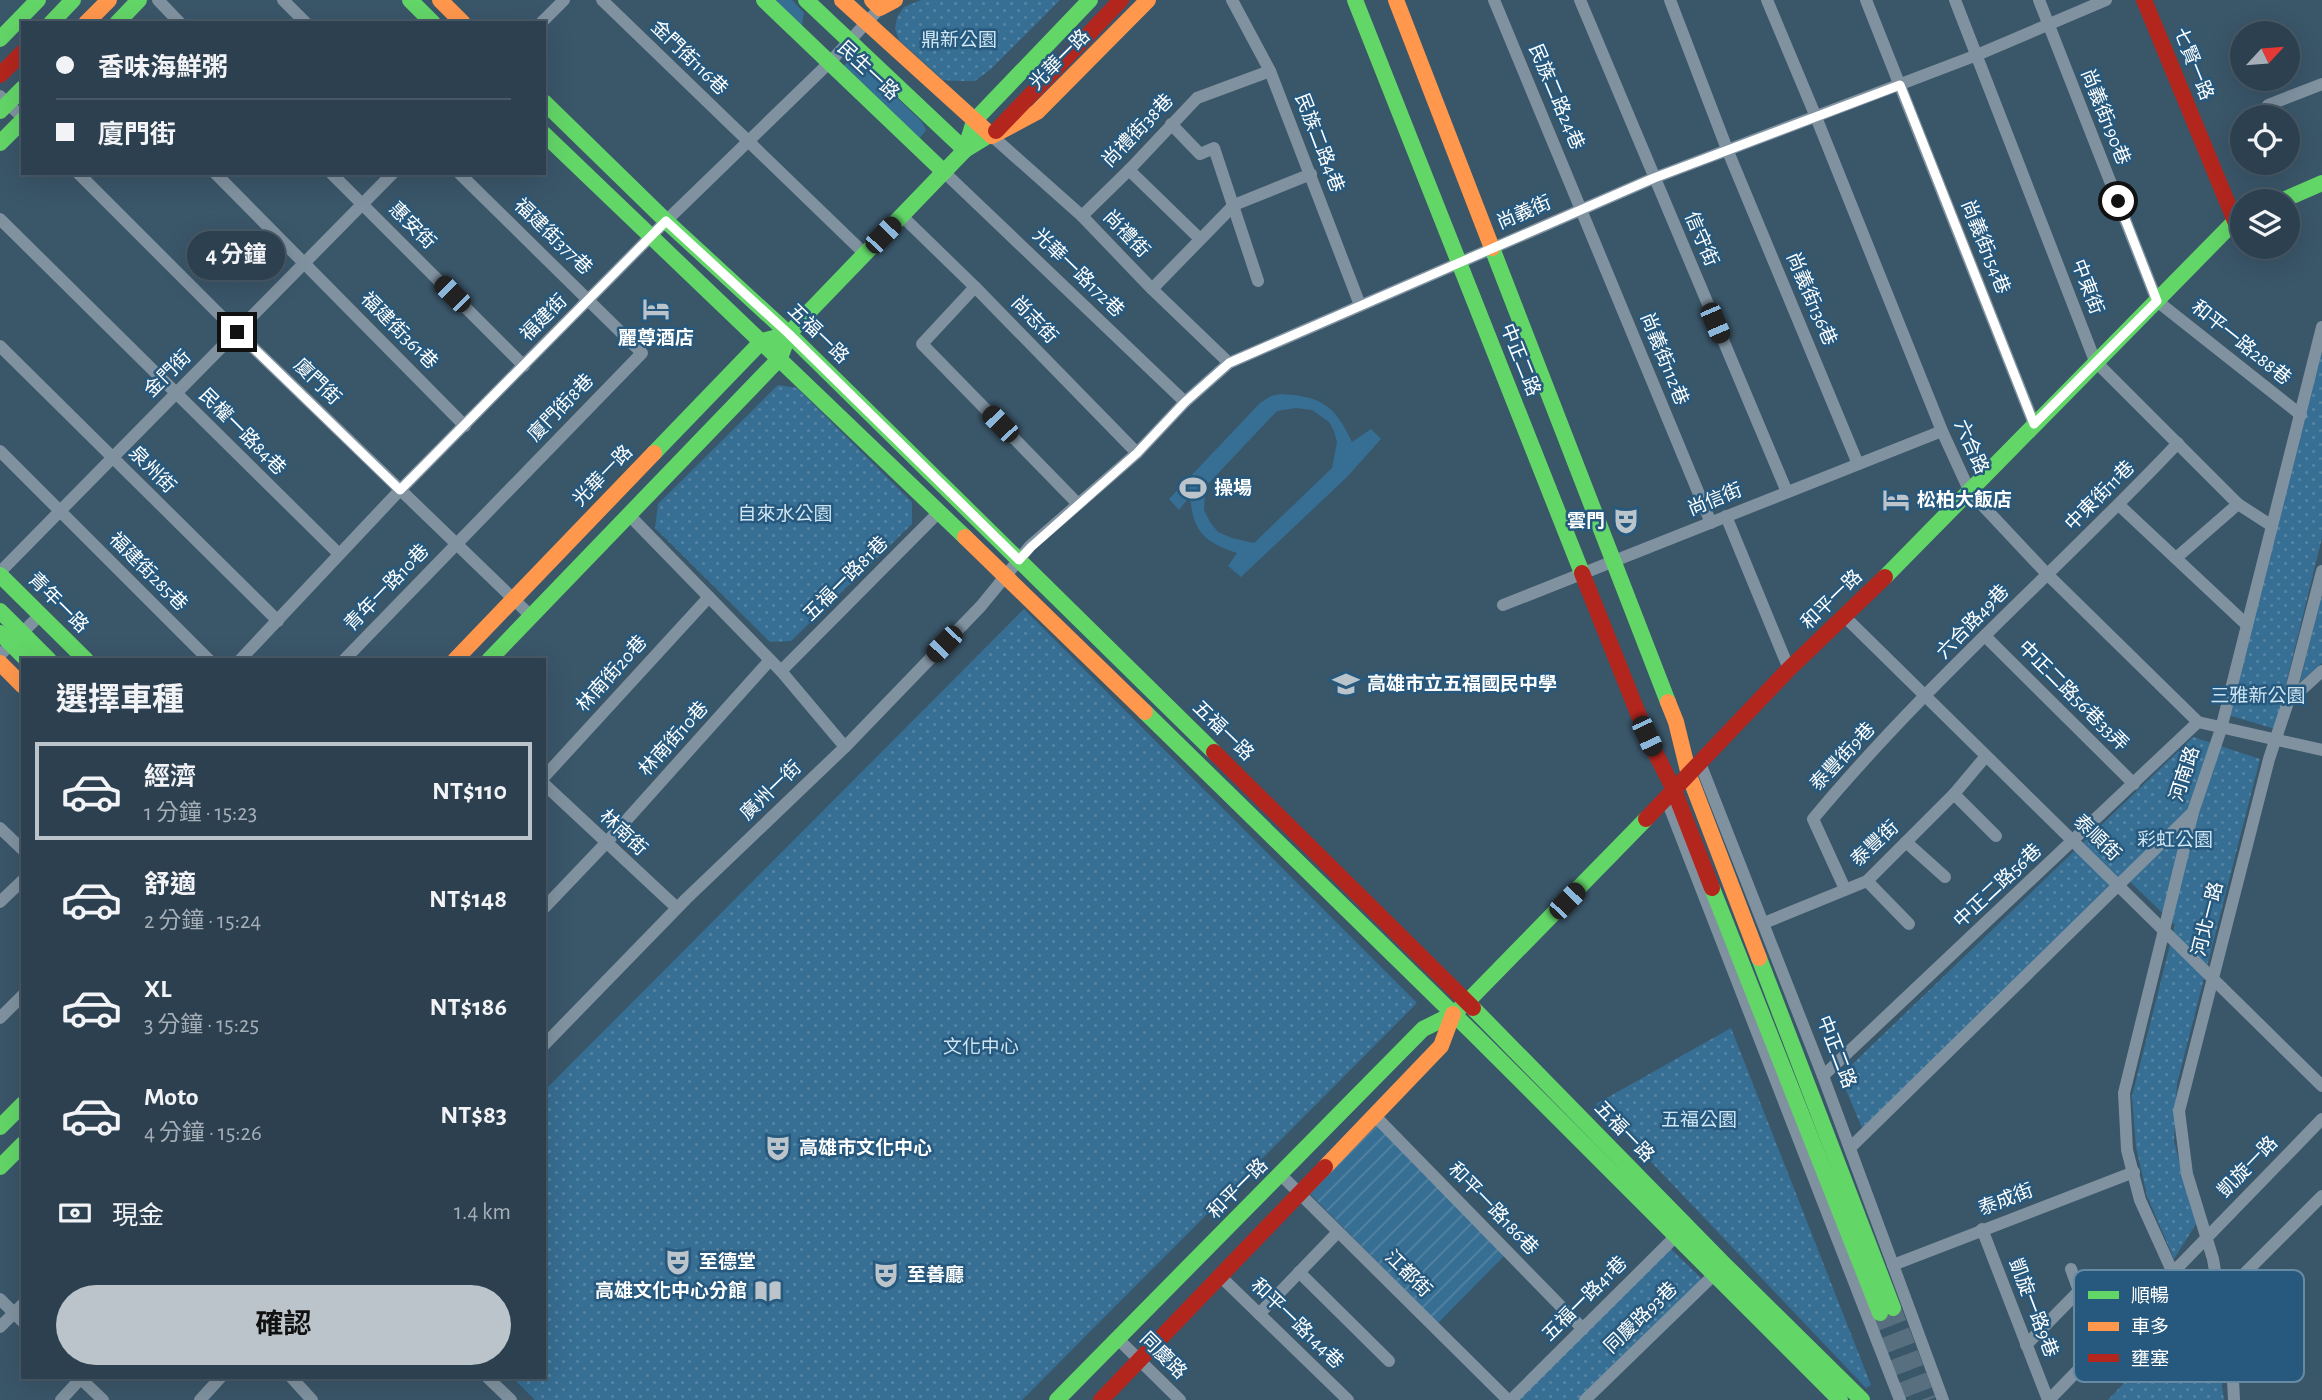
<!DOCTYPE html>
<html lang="zh-TW">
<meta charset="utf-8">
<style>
:root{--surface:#2c404f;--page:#384b59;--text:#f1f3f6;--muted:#a6afb7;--line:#485966;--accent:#bac4ca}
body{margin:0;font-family:"Alegreya Sans","Noto Sans TC",sans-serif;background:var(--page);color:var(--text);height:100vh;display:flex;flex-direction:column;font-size:26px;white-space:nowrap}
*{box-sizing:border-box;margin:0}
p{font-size:23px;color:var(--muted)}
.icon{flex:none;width:38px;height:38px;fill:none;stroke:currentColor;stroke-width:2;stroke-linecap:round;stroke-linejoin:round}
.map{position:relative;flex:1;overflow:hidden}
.panel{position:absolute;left:21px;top:658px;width:525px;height:721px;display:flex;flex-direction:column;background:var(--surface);border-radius:0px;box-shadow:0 7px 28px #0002,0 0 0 2px var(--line)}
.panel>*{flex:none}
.banner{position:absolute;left:21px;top:21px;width:525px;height:154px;border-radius:0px;box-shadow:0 7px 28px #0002,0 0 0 2px var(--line);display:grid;align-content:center;height:154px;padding:0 35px;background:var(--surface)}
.needle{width:46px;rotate:64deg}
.tools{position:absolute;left:2230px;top:21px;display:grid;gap:14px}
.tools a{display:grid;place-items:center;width:70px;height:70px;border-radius:50%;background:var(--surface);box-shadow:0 7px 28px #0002,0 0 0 2px var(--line);font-size:35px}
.end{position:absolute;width:32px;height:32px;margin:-16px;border:9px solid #fff;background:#111;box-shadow:0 0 0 4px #111}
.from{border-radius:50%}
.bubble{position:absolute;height:49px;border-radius:24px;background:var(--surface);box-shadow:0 7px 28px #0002,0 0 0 2px var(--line);font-size:23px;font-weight:700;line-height:49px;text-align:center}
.car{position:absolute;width:21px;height:42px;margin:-21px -10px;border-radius:9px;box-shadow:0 0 5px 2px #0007;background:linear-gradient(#222 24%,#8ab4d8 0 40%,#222 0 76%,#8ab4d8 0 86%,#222 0)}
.banner b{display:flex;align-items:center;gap:24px;height:66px;font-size:26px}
.banner b+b{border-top:2px solid var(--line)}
.banner i{width:18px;height:18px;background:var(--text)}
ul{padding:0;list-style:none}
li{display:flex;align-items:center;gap:21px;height:98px;margin:0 14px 10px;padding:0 21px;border:4px solid transparent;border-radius:0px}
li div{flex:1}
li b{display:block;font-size:26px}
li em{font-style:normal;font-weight:700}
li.on{border-color:var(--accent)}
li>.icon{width:63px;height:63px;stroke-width:1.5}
h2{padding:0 35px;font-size:32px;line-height:84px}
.pay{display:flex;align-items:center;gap:18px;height:77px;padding:0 35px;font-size:26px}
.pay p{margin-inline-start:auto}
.action{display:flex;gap:14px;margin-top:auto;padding:14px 35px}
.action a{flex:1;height:80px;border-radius:42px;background:var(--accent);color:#111;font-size:28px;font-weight:700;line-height:80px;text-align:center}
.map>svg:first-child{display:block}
</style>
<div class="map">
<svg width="2322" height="1400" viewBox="0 0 2322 1400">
<defs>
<pattern id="park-dots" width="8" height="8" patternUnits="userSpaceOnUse" patternTransform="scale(1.75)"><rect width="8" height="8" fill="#376e93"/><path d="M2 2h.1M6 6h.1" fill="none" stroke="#5584a3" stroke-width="1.8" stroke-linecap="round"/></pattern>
<pattern id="garden-furrows" width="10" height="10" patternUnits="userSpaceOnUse" patternTransform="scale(1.75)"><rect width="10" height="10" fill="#376e93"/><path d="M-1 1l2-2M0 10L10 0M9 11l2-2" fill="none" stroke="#5584a3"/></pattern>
</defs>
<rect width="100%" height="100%" fill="#3a5669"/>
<g fill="#376e93" fill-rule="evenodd">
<polygon points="768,0 792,0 804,13 802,25 797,26"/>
<polygon points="852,59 858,60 922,122 926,130 920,138 843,66"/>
<path d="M 1280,394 C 1321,396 1335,405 1352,442 L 1371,429 L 1381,439 L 1347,477 L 1241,577 L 1228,566 L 1237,553 C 1204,542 1193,532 1190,496 L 1179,510 L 1169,499 L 1260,403 L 1271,396 ZM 1296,408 L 1312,410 L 1329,422 L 1334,431 L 1337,442 L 1332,468 L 1254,543 L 1232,538 L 1218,532 L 1210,522 L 1204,510 L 1205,491 L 1207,485 L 1277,411 Z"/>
</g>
<g fill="url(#park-dots)">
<polygon points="921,0 1060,0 991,69 975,81 957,81 943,80 899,40 895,29 897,17 904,7"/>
<polygon points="2322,351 2322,538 2275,729 2228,715"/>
<polygon points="778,385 797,388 912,502 912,524 791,641 770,642 655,528 658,504"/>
<polygon points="2322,598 2322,663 2300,682 2320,599"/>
<polygon points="1024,609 1417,1003 1022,1400 535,1400 512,1377 544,1377 544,1091"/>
<polygon points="2193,737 2260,759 2177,1084 2174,1141 2196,1224 2174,1259 2147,1196 2136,1147 2132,1096 2175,925 2123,875 1862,1128 1840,1076"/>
<polygon points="1731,1028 1871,1385 1866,1388 1596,1104"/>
<polygon points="1670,1248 1702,1279 1581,1400 1516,1400"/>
<polygon points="2199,1304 2211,1307 2224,1400 2108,1400"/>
</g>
<polygon fill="url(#garden-furrows)" points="1378,1124 1505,1255 1438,1323 1309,1193"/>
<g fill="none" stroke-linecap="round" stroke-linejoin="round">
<g stroke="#586f80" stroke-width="16" stroke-dasharray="16 8" stroke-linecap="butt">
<polyline points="1893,1308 1928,1400"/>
<polyline points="1880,1313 1914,1400"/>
</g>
<g stroke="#8092a0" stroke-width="12">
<polyline points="158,0 180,23"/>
<polyline points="283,0 306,23"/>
<polyline points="602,0 865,254"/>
<polyline points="1232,0 1270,71 1360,305"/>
<polyline points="1494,0 1711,523"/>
<polyline points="1580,0 1787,492"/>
<polyline points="1670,0 1727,149 1858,464"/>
<polyline points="1767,0 1816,117 1942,431 1970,492 2047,574 2198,722 2322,750"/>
<polyline points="1866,0 2034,424"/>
<polyline points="1955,0 2095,361 2238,504 2272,526"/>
<polyline points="2039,0 2157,301 2301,415"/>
<polyline points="541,23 564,0"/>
<polyline points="0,96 23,118"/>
<polyline points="2268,105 2322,84"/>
<polyline points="1171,124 1200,154 1214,148 1258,281"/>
<polyline points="992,136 1082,216 1152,289 1229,363"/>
<polyline points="1129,170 1199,238"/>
<polyline points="944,172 1185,402"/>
<polyline points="78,173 237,332 531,616"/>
<polyline points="215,173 465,426"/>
<polyline points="331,173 524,366"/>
<polyline points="902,216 975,287 1137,453"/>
<polyline points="1082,216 1129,170 1197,98 1270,71"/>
<polyline points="0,219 339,554"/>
<polyline points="975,287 922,344 1078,504"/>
<polyline points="1152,289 1234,205 1311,174"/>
<polyline points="0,346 278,621"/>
<polyline points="0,451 209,660"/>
<polyline points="2119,505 2247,625"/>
<polyline points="629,515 781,671 845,747"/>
<polyline points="1726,516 1789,669"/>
<polyline points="2176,558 2238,504"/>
<polyline points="0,572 393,173"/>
<polyline points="1503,605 1942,431"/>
<polyline points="1845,617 2322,1086"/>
<polyline points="1985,636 2134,784"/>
<polyline points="0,655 40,615"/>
<polyline points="240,660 400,490 666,221 829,63 880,8 877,0"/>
<polyline points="344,660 642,353 459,173"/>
<polyline points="781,671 938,513"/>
<polyline points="2289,701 2322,671"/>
<polyline points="1700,763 1823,1076 1943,1400"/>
<polyline points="544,777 709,597"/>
<polyline points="544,784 677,908"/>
<polyline points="1954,794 1996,836"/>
<polyline points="1666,798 1900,1400"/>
<polyline points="0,828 23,850"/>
<polyline points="1906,842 1945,877"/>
<polyline points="1867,881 1909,924"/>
<path d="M 1845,889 L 1813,819 C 1924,685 2058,570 2178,443"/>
<polyline points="0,902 23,880"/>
<polyline points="544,908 606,843 770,660"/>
<polyline points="1764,923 1867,881 1954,794 1986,756"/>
<polyline points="0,1018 23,995"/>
<polyline points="544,1045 686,899 845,747 981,606 1030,546 1137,453 1185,402 1229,363 1654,178 1977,55 2106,0"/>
<polyline points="1823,1076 2198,722"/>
<polyline points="1375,1116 1583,1329"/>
<polyline points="1850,1148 2192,813"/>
<polyline points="1281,1175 1508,1400"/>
<polyline points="1982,1229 2048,1400"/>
<polyline points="1893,1265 2134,1172"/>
<polyline points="1299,1272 1389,1361"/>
<polyline points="2173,1273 2140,1200 2127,1150 2124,1093 2193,812 2221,729 2322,327"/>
<polyline points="1219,1275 1348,1400"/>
<polyline points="0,1299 23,1322"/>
<polyline points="2219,1299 2322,1196"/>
<polyline points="1259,1314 1338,1232"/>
<polyline points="0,1327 23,1304"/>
<polyline points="1118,1339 1180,1400"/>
<polyline points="2026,1345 2079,1291 2071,1269"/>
<polyline points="79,1377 103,1400"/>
<polyline points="291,1377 312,1400"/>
<polyline points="487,1377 511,1400"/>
<polyline points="61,1400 82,1377"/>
<polyline points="200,1400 221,1377"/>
<polyline points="1511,1400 1681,1231"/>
<polyline points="1585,1400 1720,1269"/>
<polyline points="2049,1400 2322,1119"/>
<polyline points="2234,1400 2233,1380 2213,1259 2187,1174 2179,1111 2269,759 2288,702 2322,571"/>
</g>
<g stroke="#63d668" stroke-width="16">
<polyline points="410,0 433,23"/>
<polyline points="764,0 944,172"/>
<polyline points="806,0 965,150"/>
<polyline points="1355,0 1582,573"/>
<polyline points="51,23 73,0"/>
<polyline points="117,23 139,0"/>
<polyline points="0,39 38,0"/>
<polyline points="544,102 666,221 789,334 1214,752"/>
<polyline points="0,111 23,88"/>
<polyline points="544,134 965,537"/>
<polyline points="0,143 23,120"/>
<polyline points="965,150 974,121 1090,0"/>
<polyline points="2281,201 2322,183"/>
<polyline points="1492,248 1668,702"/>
<polyline points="654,453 762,341 789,334"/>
<polyline points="0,575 86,660"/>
<polyline points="1885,577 2235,221 2242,218"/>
<polyline points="0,611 49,660"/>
<polyline points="0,633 27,660"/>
<polyline points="489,660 780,358 789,334 803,318 965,150 996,131"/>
<polyline points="1145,712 1476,1036 1840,1400"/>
<polyline points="1712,888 1880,1313"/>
<polyline points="1759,958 1893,1308"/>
<polyline points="1473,1008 1724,1264 1862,1400"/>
<polyline points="0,1127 23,1104"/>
<polyline points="0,1167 23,1144"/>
<polyline points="1057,1400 1423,1029 1453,1014 1467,1002 1646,819"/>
</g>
<g stroke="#ff974d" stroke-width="16">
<polyline points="440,0 463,23"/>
<polyline points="842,0 992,136 1037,112 1148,0"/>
<polyline points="872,0 880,8 895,0"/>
<polyline points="1396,0 1492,248"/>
<polyline points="86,23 109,0"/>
<polyline points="965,537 1145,712"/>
<polyline points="455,660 654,453"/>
<polyline points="0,663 23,686"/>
<polyline points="1668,702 1676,722 1689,775 1759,958"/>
<polyline points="1325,1167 1441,1046 1453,1014"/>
</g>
<g stroke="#b3261e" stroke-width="16">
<polyline points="2144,0 2235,221"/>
<polyline points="0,75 23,52"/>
<polyline points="996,131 1121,0"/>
<polyline points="1582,573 1647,736 1674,790 1712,888"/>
<polyline points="1214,752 1473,1008"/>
<polyline points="1646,819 1789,669 1885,577"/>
<polyline points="1101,1400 1325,1167"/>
</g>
</g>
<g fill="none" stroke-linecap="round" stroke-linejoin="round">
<polyline stroke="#fff" stroke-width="9" points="237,332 400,490 666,221 789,334 1019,560 1031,547 1137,453 1185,402 1229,363 1654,178 1900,85 2034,424 2157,301 2118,201"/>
</g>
<defs>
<g id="hotel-bare" transform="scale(2.1)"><path d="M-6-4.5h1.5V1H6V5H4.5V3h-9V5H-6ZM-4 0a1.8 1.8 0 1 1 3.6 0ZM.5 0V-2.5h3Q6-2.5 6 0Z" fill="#bac4ca" stroke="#26597d" stroke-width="2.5" paint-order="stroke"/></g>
<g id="stadium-bare" transform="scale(2.1)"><path d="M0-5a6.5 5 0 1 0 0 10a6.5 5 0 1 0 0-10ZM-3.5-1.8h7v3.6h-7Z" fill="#bac4ca" stroke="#26597d" stroke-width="2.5" paint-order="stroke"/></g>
<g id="theatre-bare" transform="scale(2.1)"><path d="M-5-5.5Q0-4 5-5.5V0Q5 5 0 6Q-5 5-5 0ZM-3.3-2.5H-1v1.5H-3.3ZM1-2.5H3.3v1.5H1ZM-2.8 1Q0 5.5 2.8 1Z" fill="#bac4ca" stroke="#26597d" stroke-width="2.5" paint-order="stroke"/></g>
<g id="school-bare" transform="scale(2.1)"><path d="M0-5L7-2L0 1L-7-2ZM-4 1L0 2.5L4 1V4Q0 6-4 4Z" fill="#bac4ca" stroke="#26597d" stroke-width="2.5" paint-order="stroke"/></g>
<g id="library-bare" transform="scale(2.1)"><path d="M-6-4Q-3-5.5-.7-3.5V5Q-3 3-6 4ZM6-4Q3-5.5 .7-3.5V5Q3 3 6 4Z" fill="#bac4ca" stroke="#26597d" stroke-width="2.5" paint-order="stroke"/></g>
</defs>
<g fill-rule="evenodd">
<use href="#hotel-bare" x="656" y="309"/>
<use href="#stadium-bare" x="1193" y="488"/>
<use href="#hotel-bare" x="1896" y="500"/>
<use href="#theatre-bare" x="1626" y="521"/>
<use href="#school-bare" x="1346" y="684"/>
<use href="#theatre-bare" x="778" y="1148"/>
<use href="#theatre-bare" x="678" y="1262"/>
<use href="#theatre-bare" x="886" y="1275"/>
<use href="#library-bare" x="768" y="1291"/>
</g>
<g text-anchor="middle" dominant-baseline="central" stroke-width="5" stroke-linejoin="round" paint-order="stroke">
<g font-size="19" fill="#cee5f4" stroke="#26597d">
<text x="959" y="40">鼎新公園</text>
<text x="785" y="514">自來水公園</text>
<text x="2258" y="696">三雅新公園</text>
<text x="2175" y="840">彩虹公園</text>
<text x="981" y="1047">文化中心</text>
<text x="1699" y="1120">五福公園</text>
</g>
<g font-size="19" fill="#fff" stroke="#26597d">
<text transform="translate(689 58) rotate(44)">金門街116巷</text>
<text transform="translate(1060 60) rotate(-45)">光華一路</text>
<text transform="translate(2193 64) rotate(68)">七賢一路</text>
<text transform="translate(868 71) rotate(43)">民生一路</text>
<text transform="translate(1556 97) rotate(67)">民族二路24巷</text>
<text transform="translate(2105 117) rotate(68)">尚義街190巷</text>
<text transform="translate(1138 131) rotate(-46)">尚禮街38巷</text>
<text transform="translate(1319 143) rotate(69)">民族二路4巷</text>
<text transform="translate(1524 213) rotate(-23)">尚義街</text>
<text transform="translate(412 226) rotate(45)">惠安街</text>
<text transform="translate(1126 234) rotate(46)">尚禮街</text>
<text transform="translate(553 237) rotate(44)">福建街377巷</text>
<text transform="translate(1701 239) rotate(67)">信守街</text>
<text transform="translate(1985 247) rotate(68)">尚義街154巷</text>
<text transform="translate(1078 273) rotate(44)">光華一路172巷</text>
<text transform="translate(2087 287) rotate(69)">中東街</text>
<text transform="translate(1811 299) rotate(67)">尚義街136巷</text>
<text transform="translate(544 318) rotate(-45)">福建街</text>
<text transform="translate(1034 320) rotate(46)">尚志街</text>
<text transform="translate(399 331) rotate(45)">福建街361巷</text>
<text transform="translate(818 334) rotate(44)">五福一路</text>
<text transform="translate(2241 343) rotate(39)">和平一路288巷</text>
<text transform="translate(1664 359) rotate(68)">尚義街112巷</text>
<text transform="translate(1520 360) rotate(68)">中正二路</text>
<text transform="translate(168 374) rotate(-45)">金門街</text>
<text transform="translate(317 382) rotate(44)">廈門街</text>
<text transform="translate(561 408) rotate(-46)">廈門街8巷</text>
<text transform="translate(242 432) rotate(45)">民權一路84巷</text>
<text transform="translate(1971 447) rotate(66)">六合路</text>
<text transform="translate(152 470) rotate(45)">泉州街</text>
<text transform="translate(603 476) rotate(-46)">光華一路</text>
<text transform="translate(2100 496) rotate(-45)">中東街11巷</text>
<text transform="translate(1715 500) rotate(-22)">尚信街</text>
<text transform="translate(148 572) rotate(45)">福建街285巷</text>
<text transform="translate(846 579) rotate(-45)">五福一路81巷</text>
<text transform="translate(387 588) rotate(-46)">青年一路10巷</text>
<text transform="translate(1832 600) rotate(-44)">和平一路</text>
<text transform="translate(58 603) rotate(45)">青年一路</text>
<text transform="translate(1973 622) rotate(-46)">六合路49巷</text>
<text transform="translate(612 674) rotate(-48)">林南街20巷</text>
<text transform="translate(2073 696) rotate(45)">中正二路56巷33弄</text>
<text transform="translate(1223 731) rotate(44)">五福一路</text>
<text transform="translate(674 739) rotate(-48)">林南街10巷</text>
<text transform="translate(1843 757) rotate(-47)">泰豐街9巷</text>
<text transform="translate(2185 774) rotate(-72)">河南路</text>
<text transform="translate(771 791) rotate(-44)">廣州一街</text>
<text transform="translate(623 833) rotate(43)">林南街</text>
<text transform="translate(2097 838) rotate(44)">泰順街</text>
<text transform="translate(1875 844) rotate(-43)">泰豐街</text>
<text transform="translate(1998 886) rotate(-43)">中正二路56巷</text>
<text transform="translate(2208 919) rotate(-76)">河北一路</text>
<text transform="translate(1836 1052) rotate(69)">中正二路</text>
<text transform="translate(1624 1132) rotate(46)">五福一路</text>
<text transform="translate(2248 1167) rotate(-46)">凱旋一路</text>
<text transform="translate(1238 1189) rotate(-45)">和平一路</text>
<text transform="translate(2006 1200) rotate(-21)">泰成街</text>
<text transform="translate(1493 1209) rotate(46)">和平一路186巷</text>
<text transform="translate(1408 1274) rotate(45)">江都街</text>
<text transform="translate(1585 1299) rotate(-45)">五福一路41巷</text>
<text transform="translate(2033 1308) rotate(69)">凱旋一路9巷</text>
<text transform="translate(1641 1318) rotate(-44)">同慶路93巷</text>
<text transform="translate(1297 1324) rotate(44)">和平一路144巷</text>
<text transform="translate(1163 1356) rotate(45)">同慶路</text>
</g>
<g font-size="19" font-weight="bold" fill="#fff" stroke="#26597d" text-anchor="start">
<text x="656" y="338" text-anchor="middle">麗尊酒店</text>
<text x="1214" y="488">操場</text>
<text x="1917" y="500">松柏大飯店</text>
<text x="1605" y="521" text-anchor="end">雲門</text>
<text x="1367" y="684">高雄市立五福國民中學</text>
<text x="799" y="1148">高雄市文化中心</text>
<text x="699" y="1262">至德堂</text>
<text x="907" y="1275">至善廳</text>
<text x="747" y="1291" text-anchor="end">高雄文化中心分館</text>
</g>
</g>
<rect x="2074" y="1270" width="230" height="112" rx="10" fill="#26597d" stroke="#678ba4" stroke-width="2"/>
<rect x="2088" y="1291" width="31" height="8" fill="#63d668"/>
<rect x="2088" y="1322" width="31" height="9" fill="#ff974d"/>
<rect x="2088" y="1354" width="31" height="8" fill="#b3261e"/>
<g font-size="19" fill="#fff">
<text x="2131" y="1302">順暢</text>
<text x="2131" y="1333">車多</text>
<text x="2131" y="1365">壅塞</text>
</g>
</svg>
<div class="tools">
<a><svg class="needle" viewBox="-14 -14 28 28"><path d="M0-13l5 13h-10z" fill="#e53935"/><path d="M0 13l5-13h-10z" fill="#a6afb7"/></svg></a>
<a><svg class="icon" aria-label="locate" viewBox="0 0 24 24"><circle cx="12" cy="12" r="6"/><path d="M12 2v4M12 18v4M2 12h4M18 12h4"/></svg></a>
<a><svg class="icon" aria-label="layers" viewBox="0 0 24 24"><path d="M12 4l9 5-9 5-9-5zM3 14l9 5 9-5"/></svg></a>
</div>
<i class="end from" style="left:2118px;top:201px"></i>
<i class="end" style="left:237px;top:332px"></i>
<div class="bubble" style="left:187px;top:231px;width:98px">4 分鐘</div>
<i class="car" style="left:883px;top:235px;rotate:44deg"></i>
<i class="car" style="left:452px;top:294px;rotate:315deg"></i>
<i class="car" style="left:1715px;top:323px;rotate:157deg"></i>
<i class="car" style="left:1000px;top:424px;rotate:316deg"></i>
<i class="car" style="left:944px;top:644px;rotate:224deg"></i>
<i class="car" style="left:1647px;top:736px;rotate:155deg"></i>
<i class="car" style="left:1567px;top:901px;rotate:44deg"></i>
<div class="banner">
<b><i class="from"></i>香味海鮮粥</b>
<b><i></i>廈門街</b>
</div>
<section class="panel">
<h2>選擇車種</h2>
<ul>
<li class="on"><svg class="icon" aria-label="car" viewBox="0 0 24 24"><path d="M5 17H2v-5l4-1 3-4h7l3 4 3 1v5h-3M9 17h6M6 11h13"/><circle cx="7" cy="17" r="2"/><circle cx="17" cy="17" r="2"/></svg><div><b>經濟</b><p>1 分鐘 · 15:23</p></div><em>NT$110</em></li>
<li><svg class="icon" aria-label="car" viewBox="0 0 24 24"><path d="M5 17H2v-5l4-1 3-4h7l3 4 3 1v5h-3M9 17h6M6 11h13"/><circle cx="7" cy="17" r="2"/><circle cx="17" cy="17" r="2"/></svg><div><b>舒適</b><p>2 分鐘 · 15:24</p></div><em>NT$148</em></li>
<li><svg class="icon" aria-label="car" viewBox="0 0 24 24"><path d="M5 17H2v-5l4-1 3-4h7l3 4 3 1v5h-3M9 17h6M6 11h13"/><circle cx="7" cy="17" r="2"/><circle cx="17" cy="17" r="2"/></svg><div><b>XL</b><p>3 分鐘 · 15:25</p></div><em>NT$186</em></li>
<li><svg class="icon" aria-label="car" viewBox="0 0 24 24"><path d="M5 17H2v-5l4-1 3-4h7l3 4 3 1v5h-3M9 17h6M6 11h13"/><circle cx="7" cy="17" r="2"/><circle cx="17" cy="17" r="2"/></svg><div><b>Moto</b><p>4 分鐘 · 15:26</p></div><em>NT$83</em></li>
</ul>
<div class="pay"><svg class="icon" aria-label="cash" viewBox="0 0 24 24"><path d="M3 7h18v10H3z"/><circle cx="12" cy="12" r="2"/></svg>現金<p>1.4 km</p></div>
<div class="action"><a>確認</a></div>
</section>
</div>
